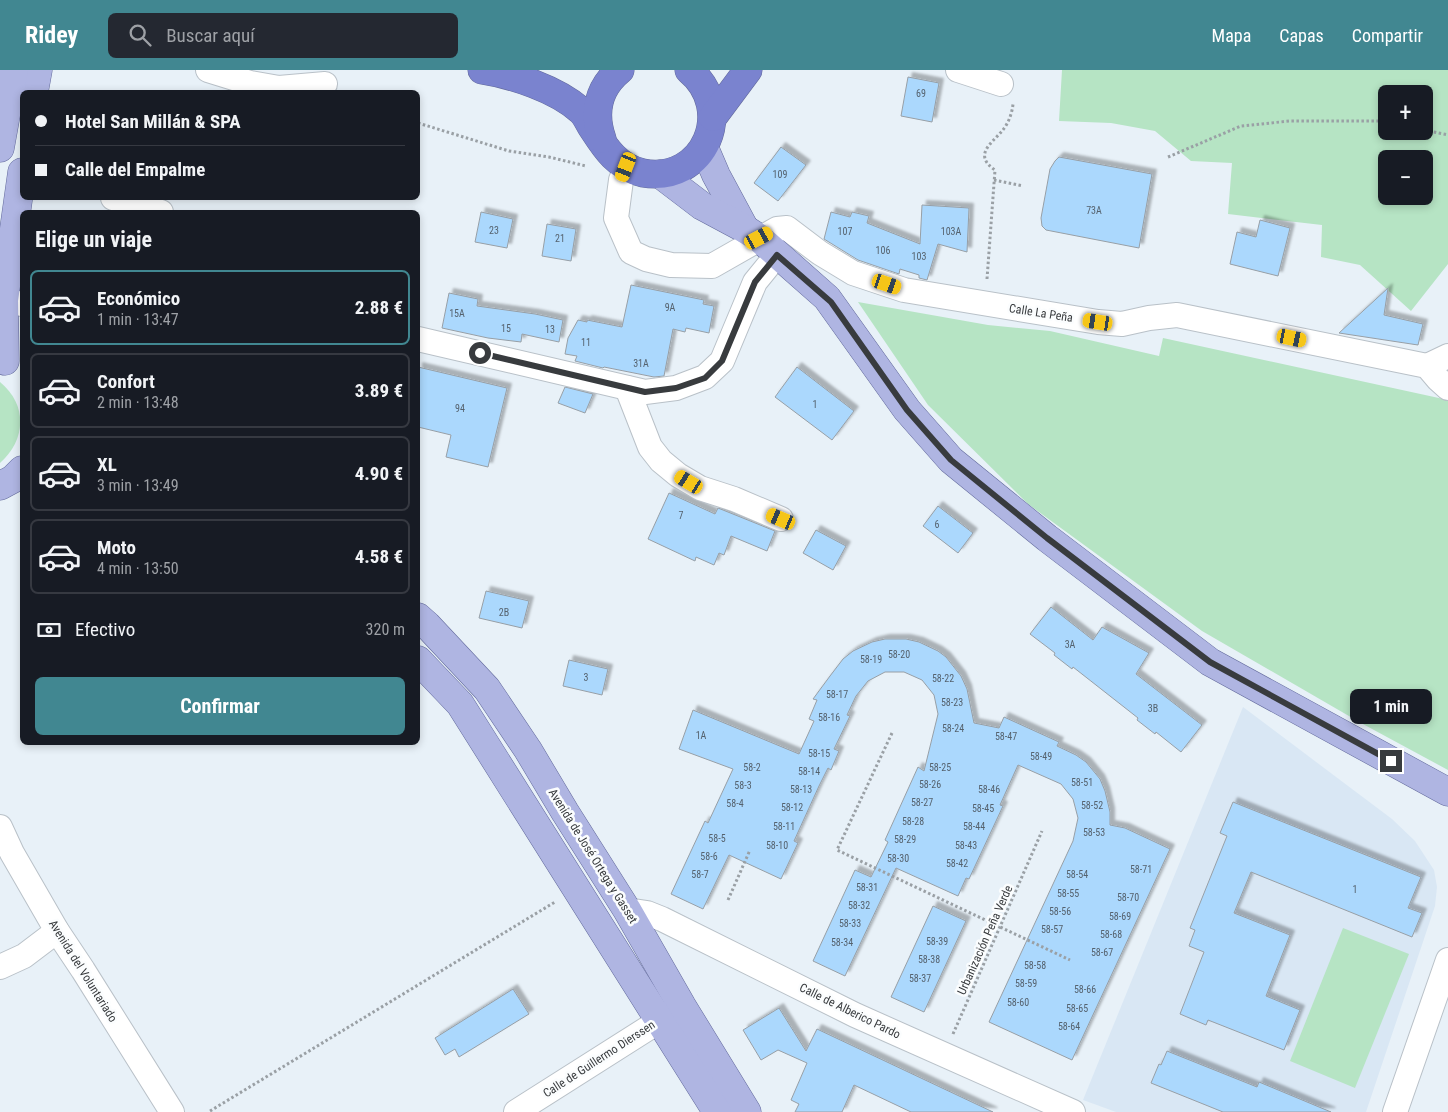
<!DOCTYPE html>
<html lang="es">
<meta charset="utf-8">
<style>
:root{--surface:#171b24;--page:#242831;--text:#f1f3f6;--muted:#9ea1a6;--line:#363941;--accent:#418791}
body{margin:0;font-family:"Roboto Condensed",sans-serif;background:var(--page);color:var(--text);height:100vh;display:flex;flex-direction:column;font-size:19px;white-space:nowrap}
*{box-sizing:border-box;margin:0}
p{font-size:16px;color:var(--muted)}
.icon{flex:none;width:28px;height:28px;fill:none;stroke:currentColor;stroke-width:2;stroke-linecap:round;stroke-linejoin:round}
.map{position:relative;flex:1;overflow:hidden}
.drawer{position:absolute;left:20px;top:140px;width:400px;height:535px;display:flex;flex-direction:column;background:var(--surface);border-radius:8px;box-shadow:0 2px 8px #0003}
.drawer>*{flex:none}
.banner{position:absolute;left:20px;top:20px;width:400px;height:110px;border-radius:8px;box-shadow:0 2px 8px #0003;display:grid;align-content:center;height:110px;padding:0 15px;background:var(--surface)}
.buttons{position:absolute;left:1378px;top:15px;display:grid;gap:10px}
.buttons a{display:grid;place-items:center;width:55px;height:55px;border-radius:8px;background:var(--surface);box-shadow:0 2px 8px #0003;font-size:25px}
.end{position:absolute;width:22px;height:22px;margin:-11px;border:6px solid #383b3e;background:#fff;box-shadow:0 0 0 2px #fff}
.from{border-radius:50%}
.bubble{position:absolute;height:35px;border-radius:8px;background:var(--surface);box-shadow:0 2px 8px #0003;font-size:16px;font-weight:700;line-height:35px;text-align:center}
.car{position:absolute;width:15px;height:30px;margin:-15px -8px;border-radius:6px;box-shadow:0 0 4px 1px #0007;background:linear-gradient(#f5c518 24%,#345 0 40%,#f5c518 0 76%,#345 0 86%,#f5c518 0)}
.banner b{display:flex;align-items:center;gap:18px;height:48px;font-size:19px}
.banner b+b{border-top:1px solid var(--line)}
.banner i{width:12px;height:12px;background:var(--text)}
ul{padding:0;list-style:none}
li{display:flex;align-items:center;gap:15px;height:75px;margin:0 10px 8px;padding:0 5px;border:2px solid var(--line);border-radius:8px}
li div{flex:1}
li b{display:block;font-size:19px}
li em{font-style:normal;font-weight:700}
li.on{border-color:var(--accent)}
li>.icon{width:45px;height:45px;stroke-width:1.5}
h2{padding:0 15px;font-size:22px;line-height:60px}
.pay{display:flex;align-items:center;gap:12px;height:55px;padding:0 15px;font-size:19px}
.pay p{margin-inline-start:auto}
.primary-button{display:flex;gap:10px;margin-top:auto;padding:10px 15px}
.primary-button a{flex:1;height:58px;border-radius:8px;background:var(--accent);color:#fff;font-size:20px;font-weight:700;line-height:58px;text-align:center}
header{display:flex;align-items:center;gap:30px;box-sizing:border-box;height:70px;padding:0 25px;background:var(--accent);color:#fff}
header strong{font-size:24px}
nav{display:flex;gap:28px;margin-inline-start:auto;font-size:18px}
.search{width:350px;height:45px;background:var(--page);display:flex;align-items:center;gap:12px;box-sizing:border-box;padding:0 18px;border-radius:8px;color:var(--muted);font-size:19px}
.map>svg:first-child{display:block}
</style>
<header>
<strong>Ridey</strong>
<div class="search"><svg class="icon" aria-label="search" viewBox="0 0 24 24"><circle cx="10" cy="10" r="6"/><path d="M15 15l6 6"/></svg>Buscar aquí</div>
<nav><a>Mapa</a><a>Capas</a><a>Compartir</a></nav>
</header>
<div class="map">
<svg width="1448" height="1042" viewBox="0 0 1448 1042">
<defs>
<filter id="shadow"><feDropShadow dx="4.5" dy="-4.5" stdDeviation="1" flood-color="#0004"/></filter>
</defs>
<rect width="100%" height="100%" fill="#e8f1f8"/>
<polygon fill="#d9e7f4" points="1243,637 1392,749 1415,771 1434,800 1437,817 1435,836 1366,1042 1116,1042 1083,1030"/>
<g fill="#b6e4c4" fill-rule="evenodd">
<path d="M 1062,0 L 1448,0 L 1448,194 L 1411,241 L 1360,195 L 1321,187 L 1322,155 L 1228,144 L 1232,93 L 1191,91 L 1155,61 L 1111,53 L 1059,51 ZM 1386,24 L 1424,24 L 1424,61 L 1386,61 ZM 1386,89 L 1424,89 L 1424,126 L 1386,126 Z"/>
<polygon points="858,232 988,255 1050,261 1159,286 1163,268 1448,330 1448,700 1361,653 1202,561 1028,434 928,335"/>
<path d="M 0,312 C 28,335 26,370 0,393 Z"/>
<polygon points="1343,858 1409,884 1355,1018 1290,991"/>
</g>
<g fill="#abd8fd" stroke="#979fa6" filter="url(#shadow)">
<polygon points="908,7 939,13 932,52 901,46"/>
<polygon points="781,77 806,95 778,131 754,113"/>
<polygon points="1059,87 1152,104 1139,178 1046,160 1042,156 1041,148 1050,99 1055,91"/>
<polygon points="922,135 969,138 967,182 938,174 927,210 919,208 919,205 900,199 899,204 858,190 824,169 831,142 850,147 852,142 869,146 867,153 920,174"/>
<polygon points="481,142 513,149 507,178 475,172"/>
<polygon points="1260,150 1290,158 1278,206 1230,194 1237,162 1256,167"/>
<polygon points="547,154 576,159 571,191 542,186"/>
<polygon points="631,215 704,230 703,234 714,236 709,263 686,258 685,262 673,259 664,306 654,307 604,297 603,298 575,291 577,286 565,284 568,268 578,250 587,252 587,250 622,257"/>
<polygon points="1388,218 1384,245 1423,254 1418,275 1339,263"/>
<polygon points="449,223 478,229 477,236 535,244 563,250 559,272 522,264 521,272 488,268 442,258"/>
<polygon points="418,297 507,318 488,397 446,387 451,365 418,357"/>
<polygon points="797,297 854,341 832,370 775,327"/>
<polygon points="565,317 593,324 585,343 558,333"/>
<polygon points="669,423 715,444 718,438 775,461 767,481 731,466 724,485 719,483 714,495 696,487 695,491 648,469"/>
<polygon points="938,436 973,463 958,483 923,456"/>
<polygon points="816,460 846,476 833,500 803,483"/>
<polygon points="486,521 529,531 522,558 479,548"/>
<polygon points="1051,537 1093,570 1102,557 1149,583 1136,604 1202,655 1181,682 1156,662 1155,664 1137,650 1138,648 1073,597 1072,599 1054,585 1055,583 1030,564"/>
<polygon points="885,569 906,569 919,572 938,581 946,587 961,606 967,619 974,653 999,658 1004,647 1059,672 1057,676 1076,685 1086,692 1100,709 1105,721 1110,742 1110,755 1125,758 1170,779 1072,990 989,952 1073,771 1078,748 1073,729 1061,714 1018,695 1000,735 1003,736 969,809 966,808 958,826 896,798 845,906 813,891 855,800 871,807 888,772 885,770 918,697 924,701 938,644 934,625 922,610 904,602 885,602 868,611 856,626 847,645 850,646 834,679 839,681 831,700 828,698 819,716 794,771 798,773 781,809 729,785 703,839 671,824 705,751 708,753 733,699 679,679 693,640 799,684 814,651 809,649 817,630 813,629 830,606 843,589 853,581 872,572"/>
<polygon points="569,590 608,599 602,625 563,616"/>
<polygon points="1233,732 1421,807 1408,838 1422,843 1412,867 1251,802 1234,843 1290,865 1266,926 1300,940 1284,980 1208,950 1206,955 1180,944 1204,882 1189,876 1195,860 1190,858 1227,766 1220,763"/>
<polygon points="933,836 966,851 924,942 891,927"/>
<polygon points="513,919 529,944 459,987 455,979 445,985 435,968"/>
<polygon points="779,938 806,981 817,959 993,1042 911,1042 854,1015 842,1042 795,1042 799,1034 791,1030 807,993 778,980 761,990 743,960"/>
<polygon points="1167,981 1257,1017 1259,1012 1331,1042 1223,1042 1151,1013 1159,994 1161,995"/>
</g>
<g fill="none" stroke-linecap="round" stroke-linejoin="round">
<g stroke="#b9c1c8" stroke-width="26">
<g id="minor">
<polyline points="208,0 250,13 279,18 325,14"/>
<polyline points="958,0 1001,14"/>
<polyline points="626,97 621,110 616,148 631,182 646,189 671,195 712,196 777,159 787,158 820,183 853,203 904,220 1098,252 1122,254 1149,248 1177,245 1427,296 1438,309 1448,318"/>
<polyline points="113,128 161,142"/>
<polyline points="4,230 22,234"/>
<polyline points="418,269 645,322 676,318 705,307 722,291 755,212 777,185"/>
<polyline points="1427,296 1448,286"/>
<polyline points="627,318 650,377 661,391 678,405 700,418 734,429 781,449"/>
<polyline points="0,757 12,783 57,861 83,900 172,1042"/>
<polyline points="627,840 647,843 662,849 855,945 1073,1042"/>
<polyline points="0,897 24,886 57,861"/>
<polyline points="516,1042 675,941"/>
<polyline points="1395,1042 1448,890"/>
</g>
</g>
<g stroke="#636a9c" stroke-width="29">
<g id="major">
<polyline points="34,22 38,0"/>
<polyline points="704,77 716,105 745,159"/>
<polyline points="0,78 14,0"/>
<polyline points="660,104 702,136 745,159 759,168 827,228 907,340 951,390 1047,468 1210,592 1448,722"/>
<polyline points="5,291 4,230 22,102"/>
<polyline points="0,416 13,409 22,400"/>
<polyline points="418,547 427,555 487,619 528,680 565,742 627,840 682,936 747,1042"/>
<polyline points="418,590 460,634 717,1042"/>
</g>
</g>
<g stroke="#636a9c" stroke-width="29">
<g id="highway">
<path d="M 482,0 C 514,5 556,19 580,40 C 585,44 588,51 591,56 C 604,76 617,98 643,103 C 705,114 736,39 689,0"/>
<polyline points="713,47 748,0"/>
<path d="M 602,69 C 593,43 598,18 620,0"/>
</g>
</g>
<g stroke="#9aa0a5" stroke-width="3" stroke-dasharray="2.5 2.5" stroke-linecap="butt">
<polyline points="418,53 509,81 549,87 586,96"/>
<polyline points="1424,60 1448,65"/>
<polyline points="1168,87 1241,56 1290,51 1386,51"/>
<polyline points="994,110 1023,116"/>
<path d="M 987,209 L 995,100 C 973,85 991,74 1002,61 C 1008,54 1012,44 1013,34"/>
<polyline points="892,663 837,780 1070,890"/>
<polyline points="728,830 750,780"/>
<polyline points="953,964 1042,761"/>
<polyline points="210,1041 555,832"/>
</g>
<use href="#minor" stroke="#fff" stroke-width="24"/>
<use href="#major" stroke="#afb5e2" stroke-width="28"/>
<use href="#highway" stroke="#7a83cf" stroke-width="28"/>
</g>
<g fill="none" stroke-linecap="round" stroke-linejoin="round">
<polyline stroke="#383b3e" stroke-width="6" points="480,283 645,322 676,318 705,308 722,291 755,212 777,185 831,232 907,340 951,390 1047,468 1210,592 1391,691"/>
</g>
<g text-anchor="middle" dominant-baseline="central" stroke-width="5" stroke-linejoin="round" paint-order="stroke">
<g font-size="10" fill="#55626e">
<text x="921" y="23">69</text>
<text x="780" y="104">109</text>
<text x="1094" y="140">73A</text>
<text x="494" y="160">23</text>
<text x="845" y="161">107</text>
<text x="951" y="161">103A</text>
<text x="560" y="168">21</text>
<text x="883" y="180">106</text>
<text x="919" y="186">103</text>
<text x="670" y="237">9A</text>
<text x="457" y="243">15A</text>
<text x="506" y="258">15</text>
<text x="550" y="259">13</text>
<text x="586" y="272">11</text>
<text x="641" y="293">31A</text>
<text x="815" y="334">1</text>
<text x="460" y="338">94</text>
<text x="681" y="445">7</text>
<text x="937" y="454">6</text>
<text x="504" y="542">2B</text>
<text x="1070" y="574">3A</text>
<text x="899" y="584">58-20</text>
<text x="871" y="589">58-19</text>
<text x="586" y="607">3</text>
<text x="943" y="608">58-22</text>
<text x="837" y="624">58-17</text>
<text x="952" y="632">58-23</text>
<text x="1153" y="638">3B</text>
<text x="829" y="647">58-16</text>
<text x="953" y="658">58-24</text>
<text x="701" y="665">1A</text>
<text x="1006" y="666">58-47</text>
<text x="819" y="683">58-15</text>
<text x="1041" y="686">58-49</text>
<text x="752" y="697">58-2</text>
<text x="940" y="697">58-25</text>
<text x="809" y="701">58-14</text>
<text x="1082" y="712">58-51</text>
<text x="930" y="714">58-26</text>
<text x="743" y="715">58-3</text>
<text x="801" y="719">58-13</text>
<text x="989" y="719">58-46</text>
<text x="922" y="732">58-27</text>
<text x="735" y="733">58-4</text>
<text x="1092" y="735">58-52</text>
<text x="792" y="737">58-12</text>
<text x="983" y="738">58-45</text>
<text x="913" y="751">58-28</text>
<text x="784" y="756">58-11</text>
<text x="974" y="756">58-44</text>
<text x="1094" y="762">58-53</text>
<text x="717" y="768">58-5</text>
<text x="905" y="769">58-29</text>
<text x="777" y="775">58-10</text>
<text x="966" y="775">58-43</text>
<text x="709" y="786">58-6</text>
<text x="898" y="788">58-30</text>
<text x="957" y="793">58-42</text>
<text x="1141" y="799">58-71</text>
<text x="700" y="804">58-7</text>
<text x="1077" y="804">58-54</text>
<text x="867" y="817">58-31</text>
<text x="1355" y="819">1</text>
<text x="1068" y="823">58-55</text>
<text x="1128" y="827">58-70</text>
<text x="859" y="835">58-32</text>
<text x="1060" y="841">58-56</text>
<text x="1120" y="846">58-69</text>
<text x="850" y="853">58-33</text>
<text x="1052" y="859">58-57</text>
<text x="1111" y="864">58-68</text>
<text x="937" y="871">58-39</text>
<text x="842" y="872">58-34</text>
<text x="1102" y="882">58-67</text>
<text x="929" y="889">58-38</text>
<text x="1035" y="895">58-58</text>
<text x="920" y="908">58-37</text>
<text x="1026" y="913">58-59</text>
<text x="1085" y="919">58-66</text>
<text x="1018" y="932">58-60</text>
<text x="1077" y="938">58-65</text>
<text x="1069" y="956">58-64</text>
</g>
<g font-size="12" fill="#383b3e" stroke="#fbfdfe">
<text transform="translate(1041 243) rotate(9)">Calle La Peña</text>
<text transform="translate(593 786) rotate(58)">Avenida de José Ortega y Gasset</text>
<text transform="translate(985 870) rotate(-66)">Urbanización Peña Verde</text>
<text transform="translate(83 901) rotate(58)">Avenida del Voluntariado</text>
<text transform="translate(850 941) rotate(26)">Calle de Alberico Pardo</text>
<text transform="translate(599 989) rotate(-33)">Calle de Guillermo Dierssen</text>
</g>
</g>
</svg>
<div class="buttons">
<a>+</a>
<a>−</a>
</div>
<i class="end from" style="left:480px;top:283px"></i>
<i class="end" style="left:1391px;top:691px"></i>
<div class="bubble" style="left:1350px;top:619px;width:82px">1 min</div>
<i class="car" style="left:626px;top:97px;rotate:201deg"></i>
<i class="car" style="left:759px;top:168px;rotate:62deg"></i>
<i class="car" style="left:887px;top:214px;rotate:109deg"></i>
<i class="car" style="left:1098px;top:252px;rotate:279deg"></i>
<i class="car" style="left:1292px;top:268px;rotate:102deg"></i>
<i class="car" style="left:689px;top:412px;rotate:301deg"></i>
<i class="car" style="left:781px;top:449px;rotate:293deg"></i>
<div class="banner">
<b><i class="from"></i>Hotel San Millán &amp; SPA</b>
<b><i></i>Calle del Empalme</b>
</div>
<section class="drawer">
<h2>Elige un viaje</h2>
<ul>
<li class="on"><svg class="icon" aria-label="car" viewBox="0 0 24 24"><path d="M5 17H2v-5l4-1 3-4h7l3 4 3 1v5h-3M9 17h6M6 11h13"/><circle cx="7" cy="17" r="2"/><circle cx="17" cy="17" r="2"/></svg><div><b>Económico</b><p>1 min · 13:47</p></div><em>2.88 €</em></li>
<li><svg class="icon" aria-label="car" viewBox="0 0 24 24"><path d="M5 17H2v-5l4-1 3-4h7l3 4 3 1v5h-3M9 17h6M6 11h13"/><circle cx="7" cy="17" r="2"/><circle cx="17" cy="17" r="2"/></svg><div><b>Confort</b><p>2 min · 13:48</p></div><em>3.89 €</em></li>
<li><svg class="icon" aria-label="car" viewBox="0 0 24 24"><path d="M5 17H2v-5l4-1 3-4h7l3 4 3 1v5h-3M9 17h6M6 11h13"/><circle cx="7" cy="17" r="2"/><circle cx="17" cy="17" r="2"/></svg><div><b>XL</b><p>3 min · 13:49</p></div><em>4.90 €</em></li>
<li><svg class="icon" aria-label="car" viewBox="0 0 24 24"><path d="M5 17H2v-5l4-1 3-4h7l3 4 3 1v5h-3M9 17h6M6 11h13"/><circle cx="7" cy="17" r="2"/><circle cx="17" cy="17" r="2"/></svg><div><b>Moto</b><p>4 min · 13:50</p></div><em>4.58 €</em></li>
</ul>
<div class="pay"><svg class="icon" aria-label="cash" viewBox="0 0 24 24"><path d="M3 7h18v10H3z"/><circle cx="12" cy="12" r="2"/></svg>Efectivo<p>320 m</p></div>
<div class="primary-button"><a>Confirmar</a></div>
</section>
</div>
